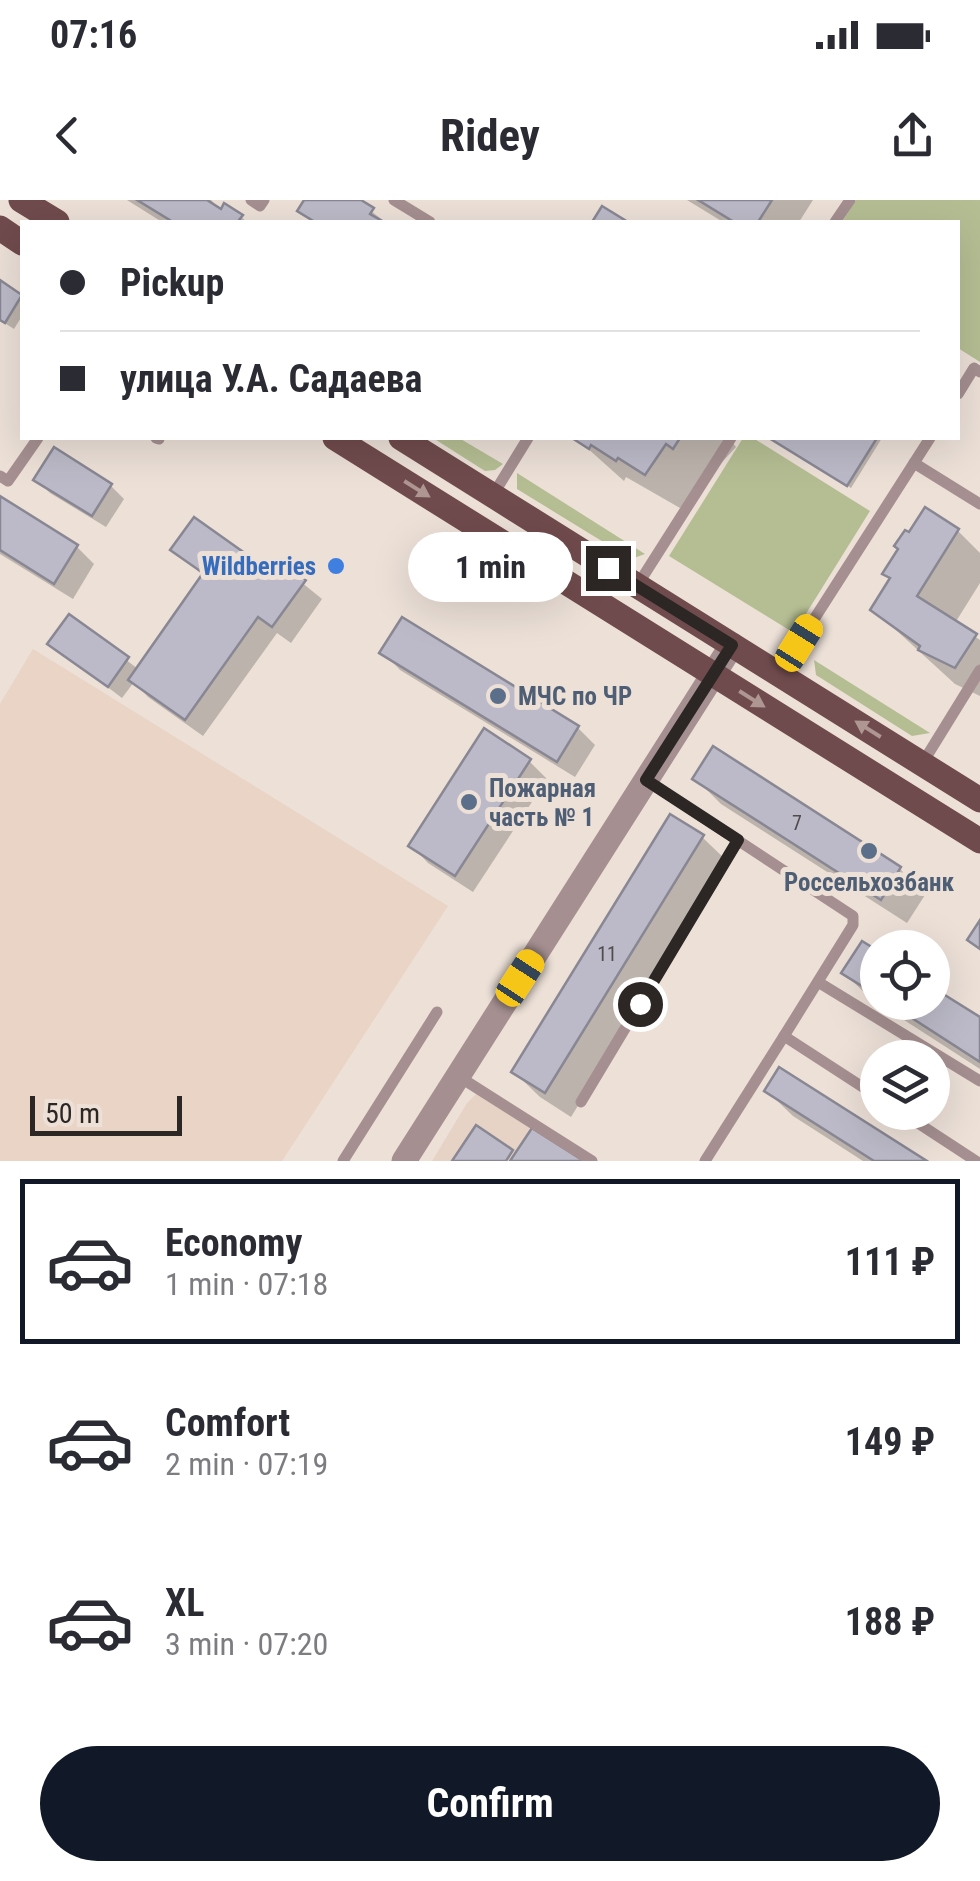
<!DOCTYPE html>
<meta charset="utf-8">
<style>
:root{--surface:#fff;--page:#f2f2f3;--text:#2b2b33;--muted:#7c7c81;--line:#e1e1e2;--accent:#111827}
body{margin:0;font-family:"Roboto Condensed",sans-serif;background:var(--page);color:var(--text);height:100vh;display:flex;flex-direction:column;font-size:38px;white-space:nowrap}
*{box-sizing:border-box;margin:0}
p{font-size:32px;color:var(--muted)}
.icon{flex:none;width:55px;height:55px;fill:none;stroke:currentColor;stroke-width:2;stroke-linecap:round;stroke-linejoin:round}
.map{position:relative;height:961px;overflow:hidden}
.side{display:flex;flex-direction:column;background:var(--surface);flex:1}
.side>*{flex:none}
.banner{position:absolute;left:20px;top:20px;width:940px;height:220px;border-radius:0px;box-shadow:0 10px 40px #0002;display:grid;align-content:center;height:220px;padding:0 40px;background:var(--surface)}
.tools{position:absolute;left:860px;top:730px;display:grid;gap:20px}
.tools a{display:grid;place-items:center;width:90px;height:90px;border-radius:50%;background:var(--surface);box-shadow:0 10px 40px #0002;font-size:50px}
.scale{position:absolute;left:30px;bottom:25px;width:152px;box-sizing:border-box;padding-left:10px;border:5px solid #2c2724;border-top:0;font-size:28px;line-height:35px;white-space:nowrap;color:#2c2724;-webkit-text-stroke:8px #ece0d7;paint-order:stroke}
.end{position:absolute;width:45px;height:45px;margin:-22px;border:12px solid #2c2724;background:#fff;box-shadow:0 0 0 5px #fff}
.from{border-radius:50%}
.bubble{position:absolute;height:70px;border-radius:35px;background:var(--surface);box-shadow:0 10px 40px #0002;font-size:32px;font-weight:700;line-height:70px;text-align:center}
.car{position:absolute;width:30px;height:60px;margin:-30px -15px;border-radius:12px;box-shadow:0 0 8px 2px #0007;background:linear-gradient(#f5c518 24%,#345 0 40%,#f5c518 0 76%,#345 0 86%,#f5c518 0)}
.banner b{display:flex;align-items:center;gap:35px;height:95px;font-size:38px}
.banner b+b{border-top:2px solid var(--line)}
.banner i{width:25px;height:25px;background:var(--text)}
ul{padding:18px 0 0;list-style:none}
li{display:flex;align-items:center;gap:30px;height:165px;margin:0 20px 15px;padding:0 20px;border:5px solid transparent;border-radius:0px}
li div{flex:1}
li b{display:block;font-size:38px}
li em{font-style:normal;font-weight:700}
li.active{border-color:var(--accent)}
li>.icon{width:90px;height:90px;stroke-width:1.5}
.button{display:flex;gap:20px;margin-top:auto;padding:20px 40px}
.button a{flex:1;height:115px;border-radius:60px;background:var(--accent);color:#fff;font-size:40px;font-weight:700;line-height:115px;text-align:center}
.status{display:flex;justify-content:space-between;align-items:center;height:70px;padding:0 50px;background:var(--surface);direction:ltr}
.status svg{height:28px;fill:currentColor}
header{display:flex;justify-content:space-between;align-items:center;height:130px;padding:0 40px;background:var(--surface);font-size:45px;font-weight:700}
.map>svg:first-child{display:block}
</style>
<div class="status"><b>07:16</b><svg viewBox="0 0 49 12"><path d="M0 12V9h3v3zM5 12V6h3v6zM10 12V3h3v9zM15 12V0h3v12zM26 1h20v11H26zM47 4h2v5h-2z"/></svg></div>
<header><svg class="icon" aria-label="back" viewBox="0 0 24 24"><path d="M15 5l-7 7 7 7"/></svg>Ridey<svg class="icon" aria-label="share" viewBox="0 0 24 24"><path d="M12 15V3M7 8l5-5 5 5M5 13v7h14v-7"/></svg></header>
<div class="map">
<svg width="980" height="961" viewBox="0 0 980 961">
<rect width="100%" height="100%" fill="#ece0d7"/>
<polygon fill="#e7d3c6" points="481,889 594,961 432,961 467,903"/>
<polygon fill="#e9d4c6" points="33,449 448,706 282,961 0,961 0,504"/>
<g fill="#b5be93">
<polygon points="856,0 980,0 980,162 958,148 958,22 842,22"/>
<polygon points="433,238 459,238 503,264 495,270 485,271"/>
<polygon points="743,238 753,238 870,311 794,433 669,356"/>
<polygon points="517,273 645,354 631,359 517,289"/>
<polygon points="814,460 930,533 912,536 816,475"/>
</g>
<g fill="#0003">
<polygon points="127,0 211,0 222,12 241,17 247,22 162,22"/>
<polygon points="307,0 357,0 385,22 312,22 300,11"/>
<polygon points="687,0 813,0 799,22 723,22"/>
<polygon points="0,83 22,99 22,116 14,129 0,120"/>
<polygon points="576,238 736,238 733,243 736,247 680,308 626,277 624,281"/>
<polygon points="772,238 882,238 851,288"/>
<polygon points="37,280 111,286 124,299 106,327 50,293"/>
<polygon points="0,299 77,347 94,364 73,399 0,354"/>
<polygon points="958,331 980,353 980,383 955,423 980,440 980,496 955,484 873,409 892,380 885,374"/>
<polygon points="174,350 271,375 279,364 322,399 291,443 277,433 203,536 148,497 134,482 122,498 51,444 70,417 138,469 204,376"/>
<polygon points="383,452 577,527 595,545 575,577 400,470"/>
<polygon points="714,550 900,669 925,695 907,723 721,604 695,578"/>
<polygon points="529,561 547,579 473,692 428,663 411,645"/>
<polygon points="702,637 728,662 571,917 540,897 514,872"/>
<polygon points="878,754 878,802 932,802 980,820 980,869 870,798 844,773"/>
<polygon points="767,891 922,961 863,961 793,916"/>
</g>
<g fill="#bcbac8" stroke="#888793" stroke-width="2.5">
<polygon points="137,0 207,0 221,9 224,3 243,15 239,20 243,22 173,22"/>
<polygon points="304,0 361,0 374,8 370,14 384,22 315,22 297,11"/>
<polygon points="698,0 772,0 758,22 734,22"/>
<polygon points="602,6 628,22 592,22"/>
<polygon points="0,80 22,95 5,123 0,120"/>
<polygon points="572,238 680,238 673,249 666,244 645,275 618,258 616,261 591,245 589,249"/>
<polygon points="769,238 877,238 847,286"/>
<polygon points="54,247 112,284 92,316 33,280"/>
<polygon points="0,296 78,345 54,384 0,350"/>
<polygon points="925,307 959,329 917,396 977,434 955,468 918,450 920,446 870,410 890,378 882,374 898,349 894,346 905,330 909,332"/>
<polygon points="194,317 270,371 278,360 306,380 272,427 258,417 185,520 128,480 203,373 170,350"/>
<polygon points="69,414 129,457 108,487 47,444"/>
<polygon points="402,417 579,526 557,562 379,453"/>
<polygon points="484,528 531,559 455,676 408,646"/>
<polygon points="713,546 901,667 881,700 692,579"/>
<polygon points="670,614 704,635 545,893 511,872"/>
<polygon points="980,720 980,749 967,740"/>
<polygon points="862,741 878,751 878,796 841,773"/>
<polygon points="932,787 980,817 980,862 887,802 932,802"/>
<polygon points="779,867 927,961 874,961 764,891"/>
<polygon points="476,925 513,950 506,961 452,961"/>
<polygon points="532,928 584,961 510,961"/>
</g>
<g fill="none" stroke-linecap="round" stroke-linejoin="round">
<g stroke="#a58f90" stroke-width="11">
<polyline points="251,0 260,6 264,0"/>
<polyline points="394,0 430,22"/>
<polyline points="835,22 850,0"/>
<polyline points="958,194 974,168 980,172"/>
<polyline points="156,238 159,239"/>
<polyline points="914,263 980,304"/>
<polyline points="0,276 8,281 38,238"/>
<polyline points="493,295 528,238"/>
<polyline points="637,386 731,238"/>
<polyline points="779,474 930,238"/>
<polyline points="922,564 980,470"/>
<polyline points="646,580 853,716 853,725 784,836"/>
<polyline points="818,782 980,881"/>
<polyline points="458,876 592,961"/>
<polyline points="581,902 738,640"/>
<polyline points="901,912 976,961"/>
<polyline points="343,961 437,812"/>
<polyline points="705,961 784,836 878,897"/>
</g>
<polyline stroke="#a58f90" stroke-width="25" points="404,961 732,445"/>
<g stroke="#704b4d" stroke-width="25">
<polyline points="21,0 57,22"/>
<polyline points="0,28 22,43"/>
<polyline points="335,238 980,641"/>
<polyline points="401,238 980,600"/>
</g>
</g>
<defs><path id="oneway-solid" d="M-6-.8H1V-3.2L6.5 0L1 3.2V.8H-6Z" transform="scale(2.5)"/></defs>
<g fill="#ae9692">
<use href="#oneway-solid" transform="translate(417 289) rotate(32)"/>
<use href="#oneway-solid" transform="translate(752 499) rotate(32)"/>
<use href="#oneway-solid" transform="translate(868 529) rotate(-148)"/>
</g>
<g fill="none" stroke-linecap="round" stroke-linejoin="round">
<polyline stroke="#2c2724" stroke-width="12" points="608,368 732,445 646,580 738,640 640,804"/>
</g>
<circle fill="#3f7fe0" stroke="#ece0d7" stroke-width="4" cx="336" cy="366" r="10"/>
<g fill="#5c6f8a" stroke="#ece0d7" stroke-width="4">
<circle cx="498" cy="496" r="10"/>
<circle cx="469" cy="602" r="10"/>
<circle cx="869" cy="651" r="10"/>
</g>
<g text-anchor="middle" dominant-baseline="central" stroke-width="10" stroke-linejoin="round" paint-order="stroke">
<g font-size="20" fill="#504c4d">
<text x="797" y="623">7</text>
<text x="607" y="754">11</text>
</g>
<g font-size="25" font-weight="bold" fill="#366cbe" stroke="#ece0d7" text-anchor="end">
<text x="316" y="366">Wildberries</text>
</g>
<g font-size="25" font-weight="bold" fill="#4e5e75" stroke="#ece0d7" text-anchor="start">
<text x="518" y="496">МЧС по ЧР</text>
<text x="489" y="588">Пожарная<tspan x="489" dy="29">часть № 1</tspan></text>
<text x="869" y="682" text-anchor="middle">Россельхозбанк</text>
</g>
</g>
</svg>
<div class="tools">
<a><svg class="icon" aria-label="locate" viewBox="0 0 24 24"><circle cx="12" cy="12" r="6"/><path d="M12 2v4M12 18v4M2 12h4M18 12h4"/></svg></a>
<a><svg class="icon" aria-label="layers" viewBox="0 0 24 24"><path d="M12 4l9 5-9 5-9-5zM3 14l9 5 9-5"/></svg></a>
</div>
<div class="scale">50 m</div>
<i class="end from" style="left:640px;top:804px"></i>
<i class="end" style="left:608px;top:368px"></i>
<div class="bubble" style="left:408px;top:332px;width:165px">1 min</div>
<i class="car" style="left:799px;top:443px;rotate:32deg"></i>
<i class="car" style="left:520px;top:778px;rotate:33deg"></i>
<div class="banner">
<b><i class="from"></i>Pickup</b>
<b><i></i>улица У.А. Садаева</b>
</div>
</div>
<section class="side">
<ul>
<li class="active"><svg class="icon" aria-label="car" viewBox="0 0 24 24"><path d="M5 17H2v-5l4-1 3-4h7l3 4 3 1v5h-3M9 17h6M6 11h13"/><circle cx="7" cy="17" r="2"/><circle cx="17" cy="17" r="2"/></svg><div><b>Economy</b><p>1 min · 07:18</p></div><em>111 ₽</em></li>
<li><svg class="icon" aria-label="car" viewBox="0 0 24 24"><path d="M5 17H2v-5l4-1 3-4h7l3 4 3 1v5h-3M9 17h6M6 11h13"/><circle cx="7" cy="17" r="2"/><circle cx="17" cy="17" r="2"/></svg><div><b>Comfort</b><p>2 min · 07:19</p></div><em>149 ₽</em></li>
<li><svg class="icon" aria-label="car" viewBox="0 0 24 24"><path d="M5 17H2v-5l4-1 3-4h7l3 4 3 1v5h-3M9 17h6M6 11h13"/><circle cx="7" cy="17" r="2"/><circle cx="17" cy="17" r="2"/></svg><div><b>XL</b><p>3 min · 07:20</p></div><em>188 ₽</em></li>
</ul>
<div class="button"><a>Confirm</a></div>
</section>
